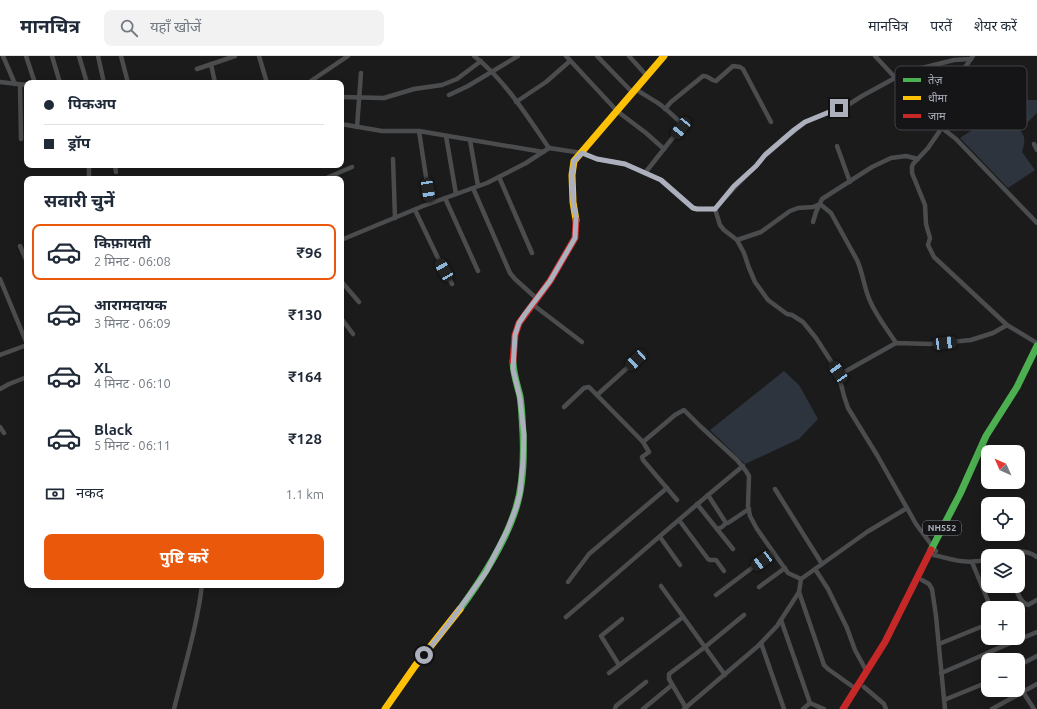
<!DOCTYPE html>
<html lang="hi">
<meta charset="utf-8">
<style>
:root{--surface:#fff;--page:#f2f2f3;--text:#1f2937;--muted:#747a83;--line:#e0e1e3;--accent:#ea580c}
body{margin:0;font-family:Ubuntu,"Noto Sans Devanagari",sans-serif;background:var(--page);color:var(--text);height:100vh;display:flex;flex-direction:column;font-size:15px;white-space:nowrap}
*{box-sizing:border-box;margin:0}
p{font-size:13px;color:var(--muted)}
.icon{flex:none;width:22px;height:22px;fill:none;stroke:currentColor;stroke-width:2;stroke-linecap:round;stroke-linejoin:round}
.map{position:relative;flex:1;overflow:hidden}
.panel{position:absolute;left:24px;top:120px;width:320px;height:412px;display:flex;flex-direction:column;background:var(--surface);border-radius:8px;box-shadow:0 2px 10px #0003}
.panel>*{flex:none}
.guide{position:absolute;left:24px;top:24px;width:320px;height:88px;border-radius:8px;box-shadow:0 2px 10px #0003;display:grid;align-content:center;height:88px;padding:0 20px;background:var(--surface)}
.needle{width:26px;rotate:315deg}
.tools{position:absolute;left:981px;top:389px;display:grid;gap:8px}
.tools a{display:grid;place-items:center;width:44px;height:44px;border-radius:8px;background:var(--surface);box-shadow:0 2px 10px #0003;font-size:20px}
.end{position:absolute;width:18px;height:18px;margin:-9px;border:5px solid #acafbc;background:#111;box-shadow:0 0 0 2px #111}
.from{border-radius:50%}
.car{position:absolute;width:12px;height:24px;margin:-12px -6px;border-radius:5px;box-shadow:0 0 3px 1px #0007;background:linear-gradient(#222 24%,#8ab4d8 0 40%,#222 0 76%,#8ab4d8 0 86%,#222 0)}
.guide b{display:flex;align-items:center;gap:14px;height:38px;font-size:15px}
.guide b+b{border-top:1px solid var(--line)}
.guide i{width:10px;height:10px;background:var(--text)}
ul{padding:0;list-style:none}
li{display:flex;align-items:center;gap:12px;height:56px;margin:0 8px 6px;padding:0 12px;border:2px solid transparent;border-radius:8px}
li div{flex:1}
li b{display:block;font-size:15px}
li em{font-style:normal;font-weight:700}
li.on{border-color:var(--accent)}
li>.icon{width:36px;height:36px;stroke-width:1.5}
h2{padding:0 20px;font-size:18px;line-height:48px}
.pay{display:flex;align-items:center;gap:10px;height:44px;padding:0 20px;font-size:15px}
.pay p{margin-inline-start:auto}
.button{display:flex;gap:8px;margin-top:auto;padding:8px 20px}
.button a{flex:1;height:46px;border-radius:8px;background:var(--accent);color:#fff;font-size:16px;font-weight:700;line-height:46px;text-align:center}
header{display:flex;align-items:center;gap:24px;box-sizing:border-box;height:56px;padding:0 20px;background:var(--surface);border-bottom:1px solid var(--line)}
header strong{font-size:19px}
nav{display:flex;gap:22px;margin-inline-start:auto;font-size:14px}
.search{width:280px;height:36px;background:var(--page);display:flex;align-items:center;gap:10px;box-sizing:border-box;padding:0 14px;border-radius:8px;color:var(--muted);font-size:15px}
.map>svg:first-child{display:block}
</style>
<header>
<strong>मानचित्र</strong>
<div class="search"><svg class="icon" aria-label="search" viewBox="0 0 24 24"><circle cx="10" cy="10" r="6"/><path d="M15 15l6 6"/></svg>यहाँ खोजें</div>
<nav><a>मानचित्र</a><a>परतें</a><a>शेयर करें</a></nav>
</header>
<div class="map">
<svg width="1037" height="653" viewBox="0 0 1037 653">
<rect width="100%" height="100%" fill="#1b1b1b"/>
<g fill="#2d343e">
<path d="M 1023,44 L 1037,44 L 1037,57 L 1020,74 C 1026,81 1025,87 1022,96 L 1035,114 L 1008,132 L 960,82 L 980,69 Z"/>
<polygon points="784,315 799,329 818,363 799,383 745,408 710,374"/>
</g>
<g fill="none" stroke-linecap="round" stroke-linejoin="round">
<g stroke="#4b4c4e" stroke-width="4.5">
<polyline points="3,0 15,28"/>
<polyline points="26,0 35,27"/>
<polyline points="52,0 60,27"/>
<polyline points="79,0 87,27"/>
<polyline points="98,0 104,27"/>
<polyline points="121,0 128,27"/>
<polyline points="259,0 267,27"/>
<path d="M 474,0 C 505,24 527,60 549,92"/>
<polyline points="566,0 617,55 646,77 664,93"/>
<polyline points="597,0 633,37"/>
<polyline points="629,0 647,20"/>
<polyline points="875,0 942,72 956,83 1037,167"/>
<polyline points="973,0 966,10 952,42 939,76 928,92 913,108 912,111 912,117 925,149 926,168 930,182 928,189 934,201 1007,269"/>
<polyline points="211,8 215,27"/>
<polyline points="197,13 235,0"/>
<polyline points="0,26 27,29"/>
<polyline points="308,27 348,0"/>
<polyline points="20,29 21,83"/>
<path d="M 636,33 C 642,38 647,40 653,44 C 663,49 672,59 681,67 L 682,70 L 645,117"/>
<polyline points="449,39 468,30 518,0"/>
<polyline points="341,41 384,42 414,33 442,29 457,23 481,5"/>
<polyline points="516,46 546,26 570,5"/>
<path d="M 665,53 L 671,46 L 703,20 C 709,19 710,25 716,25 L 733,10 L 740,11 L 743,13 L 771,66"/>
<polyline points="341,68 382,75 419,75 543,96"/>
<polyline points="357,71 361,17"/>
<polyline points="419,75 430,147"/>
<polyline points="446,80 456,138"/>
<polyline points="470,84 478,130"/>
<polyline points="1034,88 1037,94"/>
<polyline points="837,90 850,126"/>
<polyline points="393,103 395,162"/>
<polyline points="89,109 89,123"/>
<polyline points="115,109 116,116"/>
<polyline points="499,121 532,197"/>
<polyline points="324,123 352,111"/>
<polyline points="473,132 510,217 515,223 536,242"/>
<polyline points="445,142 478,215"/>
<polyline points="715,153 720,169 724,174 737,184 744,197 749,212 755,226 768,244 787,258 792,259 803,266 816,282 838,316 844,340 848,352 877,399 916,468 936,495"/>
<polyline points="415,154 437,200 452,228"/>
<polyline points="813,166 816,156 822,143 872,111 891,102 906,100 918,103"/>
<polyline points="341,184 423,150 487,127 526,107 549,92 582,97 597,103 625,108 661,124 693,152 697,153 715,153 735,131 756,110 765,99 805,66 848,49 862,40 906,16 954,4 971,3"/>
<path d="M 737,184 L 761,176 L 790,155 L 798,152 L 813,151 L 820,148 L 831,157 L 857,204 C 863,217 864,232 870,245 C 877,261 887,273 896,287"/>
<polyline points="20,190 27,206"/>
<polyline points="0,223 27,288"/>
<polyline points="341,225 359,246"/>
<polyline points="532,248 582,286"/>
<polyline points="341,262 353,278"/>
<polyline points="0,299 27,289"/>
<polyline points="839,319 896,287 930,288 971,284 993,277 1007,269 1037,287"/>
<polyline points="0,333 9,328 27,321"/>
<polyline points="597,339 636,304"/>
<polyline points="564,351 584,332 589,331 643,386"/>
<polyline points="0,371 4,377"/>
<polyline points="775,433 822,508"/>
<polyline points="708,439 726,467 728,467 749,453"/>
<polyline points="677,444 643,404 642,401 649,396 643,386 675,359 684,354 700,370 737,404 746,415 749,420 748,450 750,460 757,473 788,517 801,523"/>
<polyline points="697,448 733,493"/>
<polyline points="679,464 708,503 710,504 716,504 724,515"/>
<polyline points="717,473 722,471 726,467"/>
<polyline points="660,481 680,509"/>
<path d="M 934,499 C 953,504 969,509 988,503"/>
<path d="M 1001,500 C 1015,496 1023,492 1037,501"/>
<polyline points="972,506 991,552"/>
<polyline points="815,513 828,533 847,572 855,594 867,616"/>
<polyline points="922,524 929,528 932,533 936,560 945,653"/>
<polyline points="568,526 589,498 667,432"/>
<polyline points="661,530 725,619"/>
<path d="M 1014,530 C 1018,537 1020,546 1028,549 L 1037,544"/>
<polyline points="759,531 785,512"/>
<polyline points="799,536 824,609 828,613 856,633"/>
<polyline points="716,539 773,496"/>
<path d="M 566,561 C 625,511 683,459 743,410"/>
<polyline points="781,564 810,647 824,653"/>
<polyline points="761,587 784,653"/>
<polyline points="939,588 988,568"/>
<polyline points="619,609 601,580 622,563"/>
<polyline points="1018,610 1037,600"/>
<polyline points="609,617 683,561"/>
<path d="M 941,617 C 973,604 1004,589 1037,576"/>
<polyline points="864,631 884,648 886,653"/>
<polyline points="1023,636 1034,653"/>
<polyline points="944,644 988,626"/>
<polyline points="686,652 669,623 669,618 705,591 744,559"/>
<path d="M 174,653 C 184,612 197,571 202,529"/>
<polyline points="615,653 616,650 646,626"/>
<polyline points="643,653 672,629"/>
<polyline points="684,653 758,590 777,570 799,536 801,523 867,476 907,452"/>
<polyline points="803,653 810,647"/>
<polyline points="992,653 1037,628"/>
</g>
<g stroke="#4caf50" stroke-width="7">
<polyline points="931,494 960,438 986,380 1017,331 1037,290"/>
<path d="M 460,553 C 482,523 505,488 516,452 C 523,430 524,400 523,377 C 522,365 522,352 520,340 C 517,328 513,317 513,305"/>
</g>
<g stroke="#ffc107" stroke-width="7">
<polyline points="576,164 573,146 572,119 574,105 664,0"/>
<polyline points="385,653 415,610 460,553"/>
</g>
<g stroke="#c62828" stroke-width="7">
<polyline points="513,305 515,279 519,267 550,225 575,182 576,164"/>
<polyline points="843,653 885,586 931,494"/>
</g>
</g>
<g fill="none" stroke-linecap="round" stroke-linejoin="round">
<polyline stroke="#acafbc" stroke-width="5" points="424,599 450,566 486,516 507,475 516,452 520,437 523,406 524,379 520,342 513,313 515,279 519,267 525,258 550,225 575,182 576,162 573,146 572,119 574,105 582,97 597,103 625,108 661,124 693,152 697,153 715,153 734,130 756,110 765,99 794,74 805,66 839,52"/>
</g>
<g text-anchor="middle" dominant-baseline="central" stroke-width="3" stroke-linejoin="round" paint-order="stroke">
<rect fill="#151517" stroke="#7f818a" stroke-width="1" x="923" y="465" width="38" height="14" rx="3"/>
<g font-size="9" font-weight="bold" fill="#acafbc">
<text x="942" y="472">NH552</text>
</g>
</g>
<rect x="895" y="10" width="132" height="64" rx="6" fill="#151517" stroke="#424349" stroke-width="1"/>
<rect x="903" y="22" width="18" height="4" fill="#4caf50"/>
<rect x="903" y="40" width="18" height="4" fill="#ffc107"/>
<rect x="903" y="58" width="18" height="4" fill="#c62828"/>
<g font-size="11" fill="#acafbc">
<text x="928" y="28">तेज़</text>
<text x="928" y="46">धीमा</text>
<text x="928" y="64">जाम</text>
</g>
</svg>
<div class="tools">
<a><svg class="needle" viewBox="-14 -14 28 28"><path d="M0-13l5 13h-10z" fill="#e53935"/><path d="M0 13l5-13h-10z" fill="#747a83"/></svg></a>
<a><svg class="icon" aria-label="locate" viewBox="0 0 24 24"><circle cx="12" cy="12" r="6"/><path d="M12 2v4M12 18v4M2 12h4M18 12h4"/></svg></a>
<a><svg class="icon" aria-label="layers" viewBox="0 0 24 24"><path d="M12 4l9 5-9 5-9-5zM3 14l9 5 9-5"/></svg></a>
<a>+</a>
<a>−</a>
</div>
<i class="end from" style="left:424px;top:599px"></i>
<i class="end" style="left:839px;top:52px"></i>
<i class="car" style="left:681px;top:72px;rotate:219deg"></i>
<i class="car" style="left:428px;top:134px;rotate:171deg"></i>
<i class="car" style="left:444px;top:214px;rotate:330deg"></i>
<i class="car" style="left:945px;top:287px;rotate:83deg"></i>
<i class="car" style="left:636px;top:304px;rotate:227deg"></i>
<i class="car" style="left:838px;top:316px;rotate:326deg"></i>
<i class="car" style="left:762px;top:505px;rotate:233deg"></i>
<div class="guide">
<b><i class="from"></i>पिकअप</b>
<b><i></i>ड्रॉप</b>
</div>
<section class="panel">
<h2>सवारी चुनें</h2>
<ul>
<li class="on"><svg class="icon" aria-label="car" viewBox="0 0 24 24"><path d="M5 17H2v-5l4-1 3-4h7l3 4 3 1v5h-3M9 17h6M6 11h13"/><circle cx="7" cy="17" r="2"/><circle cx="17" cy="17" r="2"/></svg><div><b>किफ़ायती</b><p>2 मिनट · 06:08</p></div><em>₹96</em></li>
<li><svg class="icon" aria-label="car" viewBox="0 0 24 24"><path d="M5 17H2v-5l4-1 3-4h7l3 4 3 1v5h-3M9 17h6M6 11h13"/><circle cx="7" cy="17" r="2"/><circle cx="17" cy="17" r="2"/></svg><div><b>आरामदायक</b><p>3 मिनट · 06:09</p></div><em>₹130</em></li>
<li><svg class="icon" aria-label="car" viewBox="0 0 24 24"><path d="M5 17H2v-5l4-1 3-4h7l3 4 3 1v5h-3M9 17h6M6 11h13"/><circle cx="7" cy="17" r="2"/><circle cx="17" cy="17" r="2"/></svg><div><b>XL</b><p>4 मिनट · 06:10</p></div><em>₹164</em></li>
<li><svg class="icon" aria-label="car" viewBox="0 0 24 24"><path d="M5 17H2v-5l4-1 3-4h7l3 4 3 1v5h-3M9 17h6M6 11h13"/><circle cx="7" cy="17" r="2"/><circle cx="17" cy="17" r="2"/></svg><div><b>Black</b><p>5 मिनट · 06:11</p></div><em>₹128</em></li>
</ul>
<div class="pay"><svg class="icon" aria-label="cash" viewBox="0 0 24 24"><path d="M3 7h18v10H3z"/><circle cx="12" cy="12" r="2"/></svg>नकद<p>1.1 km</p></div>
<div class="button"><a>पुष्टि करें</a></div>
</section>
</div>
